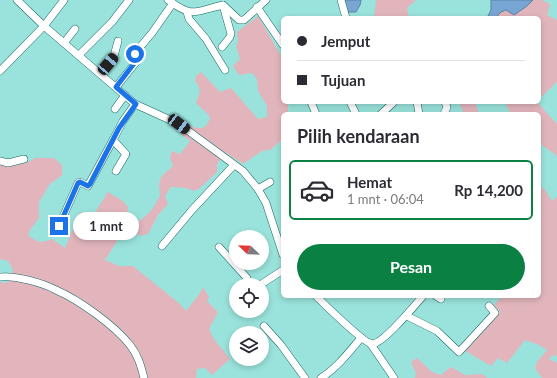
<!DOCTYPE html>
<html lang="id">
<meta charset="utf-8">
<style>
:root{--surface:#fff;--page:#f2f2f3;--text:#2b2b33;--muted:#7c7c81;--line:#e1e1e2;--accent:#0b8043}
body{margin:0;font-family:Lato,sans-serif;background:var(--page);color:var(--text);height:100vh;display:flex;flex-direction:column;font-size:15px;white-space:nowrap}
*{box-sizing:border-box;margin:0}
p{font-size:13px;color:var(--muted)}
.icon{flex:none;width:22px;height:22px;fill:none;stroke:currentColor;stroke-width:2;stroke-linecap:round;stroke-linejoin:round}
.map{position:relative;flex:1;overflow:hidden}
.drawer{position:absolute;left:281px;top:112px;width:260px;height:186px;display:flex;flex-direction:column;background:var(--surface);border-radius:6px;box-shadow:0 2px 6px #0003}
.drawer>*{flex:none}
.top-card{position:absolute;left:281px;top:16px;width:260px;height:88px;border-radius:6px;box-shadow:0 2px 6px #0003;display:grid;align-content:center;height:88px;padding:0 16px;background:var(--surface)}
.needle{width:26px;rotate:293deg}
.controls{position:absolute;left:229px;top:230px;display:grid;gap:8px}
.controls a{display:grid;place-items:center;width:40px;height:40px;border-radius:50%;background:var(--surface);box-shadow:0 2px 6px #0003;font-size:20px}
.end{position:absolute;width:18px;height:18px;margin:-9px;border:5px solid #1a73e8;background:#fff;box-shadow:0 0 0 2px #fff}
.from{border-radius:50%}
.bubble{position:absolute;height:28px;border-radius:14px;background:var(--surface);box-shadow:0 2px 6px #0003;font-size:13px;font-weight:700;line-height:28px;text-align:center}
.car{position:absolute;width:12px;height:24px;margin:-12px -6px;border-radius:5px;box-shadow:0 0 3px 1px #0007;background:linear-gradient(#222 24%,#8ab4d8 0 40%,#222 0 76%,#8ab4d8 0 86%,#222 0)}
.top-card b{display:flex;align-items:center;gap:14px;height:38px;font-size:15px}
.top-card b+b{border-top:1px solid var(--line)}
.top-card i{width:10px;height:10px;background:var(--text)}
ul{padding:0;list-style:none}
li{display:flex;align-items:center;gap:12px;height:60px;margin:0 8px 6px;padding:0 8px;border:2px solid transparent;border-radius:6px}
li div{flex:1}
li b{display:block;font-size:15px}
li em{font-style:normal;font-weight:700}
li.on{border-color:var(--accent)}
li>.icon{width:36px;height:36px;stroke-width:1.5}
h2{padding:0 16px;font-size:18px;line-height:48px}
.cta{display:flex;gap:8px;margin-top:auto;padding:8px 16px}
.cta a{flex:1;height:46px;border-radius:24px;background:var(--accent);color:#fff;font-size:16px;font-weight:700;line-height:46px;text-align:center}
.map>svg:first-child{display:block}
</style>
<div class="map">
<svg width="557" height="378" viewBox="0 0 557 378">
<rect width="100%" height="100%" fill="#9ae3dc"/>
<g fill="#e2b5bc">
<polygon points="376,0 416,0 407,8 409,18 374,18"/>
<polygon points="533,0 542,0 550,4 547,15 557,20 557,82 539,99 539,18 495,18 501,12 507,10 510,12 527,6"/>
<path d="M 258,16 L 283,59 L 283,102 L 288,102 L 288,114 L 283,114 L 283,139 L 270,150 L 262,151 L 243,164 L 226,153 L 217,164 L 217,172 L 200,188 L 194,191 L 186,188 L 171,187 L 165,196 L 168,204 L 158,215 L 148,234 L 140,236 L 135,231 L 136,224 L 151,211 L 160,196 L 159,184 L 161,177 L 173,166 L 170,158 L 172,151 L 180,154 L 190,141 L 182,135 L 180,130 L 187,125 C 199,129 205,132 210,118 C 207,111 200,109 196,102 C 200,92 202,90 195,81 L 196,76 L 201,72 L 220,92 L 231,88 L 258,119 L 267,117 L 267,106 L 258,91 L 257,79 L 252,73 L 239,75 L 233,66 L 240,59 L 236,46 L 238,42 L 237,32 Z"/>
<polygon points="459,102 475,102 479,114 464,114"/>
<polygon points="509,102 537,102 557,124 557,156 539,143 539,114 511,114 506,105"/>
<path d="M 35,158 L 54,158 L 62,165 L 62,175 L 50,184 L 39,202 L 39,218 L 30,230 L 28,235 C 37,242 41,244 52,239 L 65,248 L 80,212 L 89,217 L 94,214 L 108,192 L 123,201 L 128,207 L 126,223 L 121,228 L 119,238 L 105,260 L 119,266 L 133,266 L 180,304 L 186,311 L 200,293 L 203,287 L 209,297 L 207,301 L 218,312 L 209,329 L 214,339 L 230,359 L 212,375 L 205,368 L 197,369 L 196,378 L 0,378 L 0,282 L 7,283 L 13,270 L 8,261 L 0,259 L 0,164 C 12,165 25,166 35,158 Z"/>
<polygon points="539,185 545,190 552,201 557,197 557,356 553,355 549,359 557,363 557,378 542,378 535,368 537,362 547,350 539,345 525,340 507,363 498,358 491,366 465,351 467,347 500,312 494,305 502,296 539,296"/>
<polygon points="417,358 432,372 441,375 451,367 465,375 482,374 487,378 415,378 416,373 411,362"/>
</g>
<g fill="#78a6d4" stroke="#5a84a3">
<polygon points="344,0 361,0 360,5 356,12 347,12"/>
<polygon points="491,0 533,0 527,6 514,15 506,10 501,12 495,18 490,18 488,16 491,10"/>
</g>
<g fill="none" stroke-linecap="round" stroke-linejoin="round">
<g stroke="#176660" stroke-width="8">
<g id="minor">
<polyline points="17,0 44,26 135,104 179,124 243,171 258,189 266,203 283,255"/>
<path d="M 168,0 C 194,19 195,11 223,5 L 239,20 L 244,20 L 266,0"/>
<polyline points="341,0 346,18"/>
<polyline points="257,7 283,45"/>
<polyline points="187,12 189,19 206,39 225,70"/>
<polyline points="64,43 75,29"/>
<polyline points="222,47 230,37 231,34 223,5"/>
<polyline points="79,55 112,22 129,0"/>
<polyline points="0,71 44,26 64,0"/>
<polyline points="100,73 114,56 118,41"/>
<polyline points="116,87 137,61 135,53 152,33 173,3"/>
<polyline points="311,102 316,114"/>
<polyline points="350,102 356,114"/>
<polyline points="417,102 419,114"/>
<polyline points="115,109 125,95"/>
<polyline points="381,114 394,102"/>
<polyline points="444,114 447,107 445,102"/>
<polyline points="0,161 8,163 24,159"/>
<polyline points="116,171 126,154 113,140 123,121 135,104"/>
<polyline points="258,189 270,182"/>
<polyline points="59,226 78,183 80,182 88,186 113,140"/>
<polyline points="162,246 192,210 234,165"/>
<polyline points="219,247 247,278 245,282 246,285"/>
<path d="M 0,277 C 15,275 43,283 56,290 C 79,300 114,325 130,345 C 138,355 141,366 144,378"/>
<polyline points="260,285 283,270"/>
<path d="M 316,296 C 323,303 365,344 372,344 C 383,344 415,305 423,296"/>
<polyline points="436,296 441,299"/>
<polyline points="407,316 437,331 459,352 495,313 489,306"/>
<polyline points="264,326 281,345 305,378"/>
<polyline points="370,343 394,378"/>
<path d="M 321,378 C 337,368 349,352 361,338"/>
</g>
</g>
<use href="#minor" stroke="#fff" stroke-width="7"/>
</g>
<g fill="none" stroke-linecap="round" stroke-linejoin="round">
<polyline stroke="#1a73e8" stroke-width="5" points="59,226 78,183 80,182 88,186 90,184 119,128 136,104 116,87 136,61 135,54"/>
</g>
</svg>
<div class="controls">
<a><svg class="needle" viewBox="-14 -14 28 28"><path d="M0-13l5 13h-10z" fill="#e53935"/><path d="M0 13l5-13h-10z" fill="#7c7c81"/></svg></a>
<a><svg class="icon" aria-label="locate" viewBox="0 0 24 24"><circle cx="12" cy="12" r="6"/><path d="M12 2v4M12 18v4M2 12h4M18 12h4"/></svg></a>
<a><svg class="icon" aria-label="layers" viewBox="0 0 24 24"><path d="M12 4l9 5-9 5-9-5zM3 14l9 5 9-5"/></svg></a>
</div>
<i class="end from" style="left:135px;top:54px"></i>
<i class="end" style="left:59px;top:226px"></i>
<div class="bubble" style="left:73px;top:212px;width:66px">1 mnt</div>
<i class="car" style="left:108px;top:64px;rotate:40deg"></i>
<i class="car" style="left:179px;top:124px;rotate:127deg"></i>
<div class="top-card">
<b><i class="from"></i>Jemput</b>
<b><i></i>Tujuan</b>
</div>
<section class="drawer">
<h2>Pilih kendaraan</h2>
<ul>
<li class="on"><svg class="icon" aria-label="car" viewBox="0 0 24 24"><path d="M5 17H2v-5l4-1 3-4h7l3 4 3 1v5h-3M9 17h6M6 11h13"/><circle cx="7" cy="17" r="2"/><circle cx="17" cy="17" r="2"/></svg><div><b>Hemat</b><p>1 mnt · 06:04</p></div><em>Rp 14,200</em></li>
</ul>
<div class="cta"><a>Pesan</a></div>
</section>
</div>
